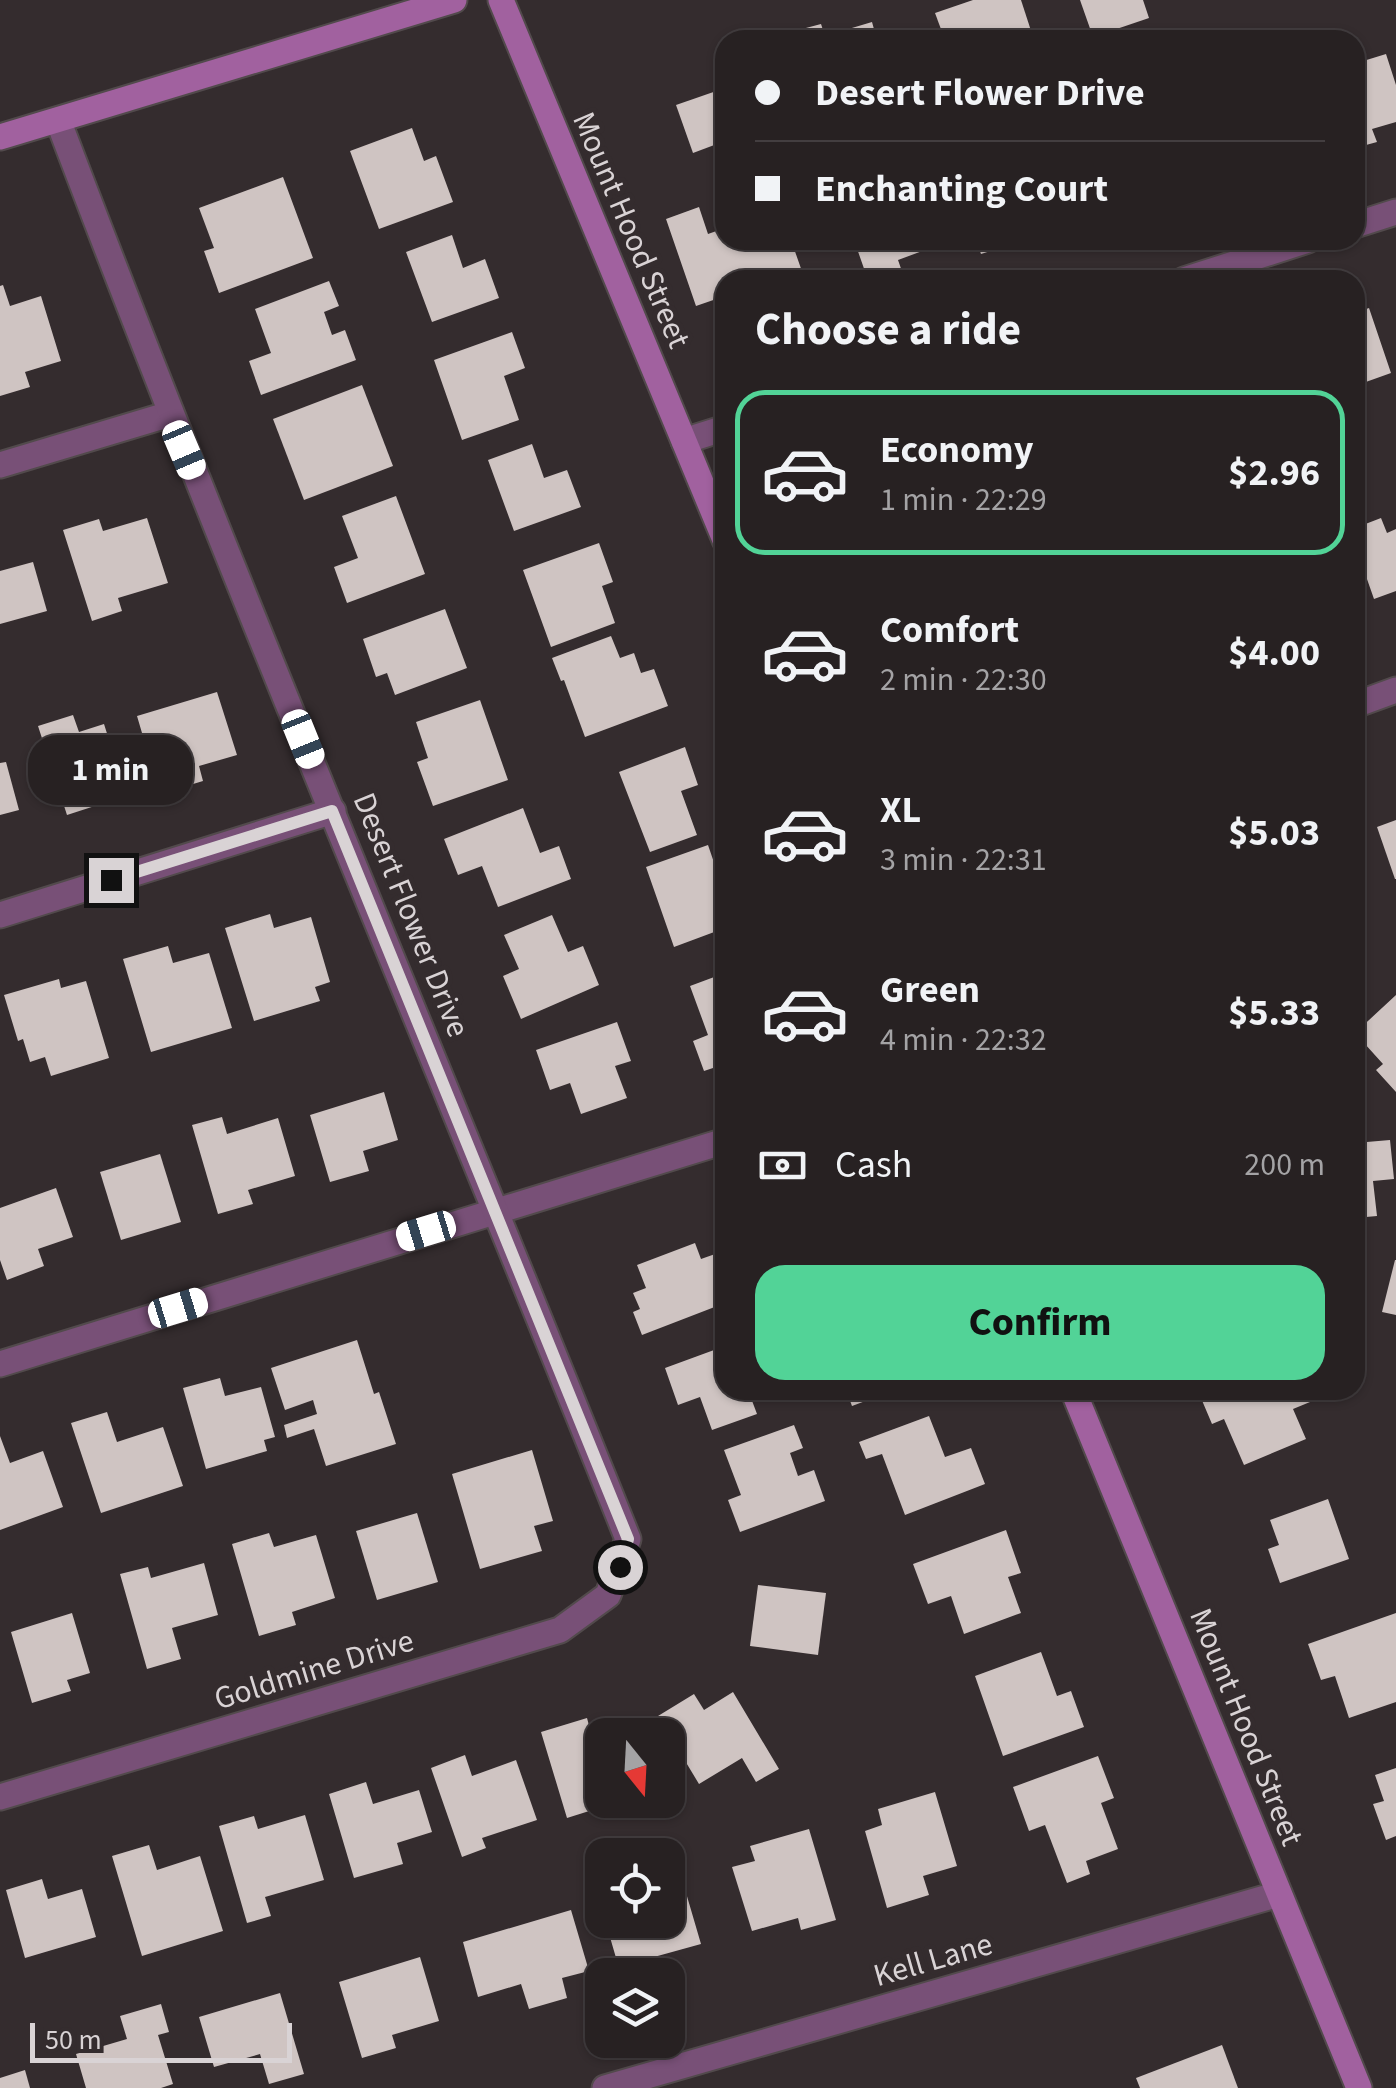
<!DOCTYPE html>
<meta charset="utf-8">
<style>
:root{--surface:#272122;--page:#2f292a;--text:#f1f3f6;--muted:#a4a3a5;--line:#433e40;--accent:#52d397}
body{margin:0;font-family:"Source Sans 3",sans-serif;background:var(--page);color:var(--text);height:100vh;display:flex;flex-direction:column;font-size:38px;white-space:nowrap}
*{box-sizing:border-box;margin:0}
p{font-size:32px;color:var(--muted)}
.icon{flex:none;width:55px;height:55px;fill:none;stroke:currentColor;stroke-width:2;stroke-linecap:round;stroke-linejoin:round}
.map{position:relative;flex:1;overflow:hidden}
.side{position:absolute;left:715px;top:270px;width:650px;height:1130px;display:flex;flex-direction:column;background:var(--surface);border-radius:30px;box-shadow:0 2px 8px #0004,0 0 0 2px var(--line)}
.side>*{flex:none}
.top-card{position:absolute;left:715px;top:30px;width:650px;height:220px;border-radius:30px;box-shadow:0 2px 8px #0004,0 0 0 2px var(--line);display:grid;align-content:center;height:220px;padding:0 40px;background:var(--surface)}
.needle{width:65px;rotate:162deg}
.controls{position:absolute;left:585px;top:1718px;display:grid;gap:20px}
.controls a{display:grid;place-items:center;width:100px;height:100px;border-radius:20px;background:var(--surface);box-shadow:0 2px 8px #0004,0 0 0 2px var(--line);font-size:50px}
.scale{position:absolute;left:30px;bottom:25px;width:262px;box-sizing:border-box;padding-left:10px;border:5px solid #d9d3d5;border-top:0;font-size:28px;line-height:35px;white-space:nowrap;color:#d9d3d5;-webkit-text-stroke:8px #342c2e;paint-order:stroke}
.end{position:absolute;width:45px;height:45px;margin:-22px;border:12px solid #d9d3d5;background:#111;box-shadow:0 0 0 5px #111}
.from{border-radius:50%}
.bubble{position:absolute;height:70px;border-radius:30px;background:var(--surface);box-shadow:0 2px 8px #0004,0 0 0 2px var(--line);font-size:32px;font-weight:700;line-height:70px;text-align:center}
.car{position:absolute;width:30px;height:60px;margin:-30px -15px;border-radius:12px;box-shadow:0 0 8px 2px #0007;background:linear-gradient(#fff 24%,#345 0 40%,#fff 0 76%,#345 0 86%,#fff 0)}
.top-card b{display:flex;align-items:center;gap:35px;height:95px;font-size:38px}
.top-card b+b{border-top:2px solid var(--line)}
.top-card i{width:25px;height:25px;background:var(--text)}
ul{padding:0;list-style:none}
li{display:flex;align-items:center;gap:30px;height:165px;margin:0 20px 15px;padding:0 20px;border:5px solid transparent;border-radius:30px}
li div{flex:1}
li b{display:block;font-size:38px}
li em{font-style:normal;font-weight:700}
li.on{border-color:var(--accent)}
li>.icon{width:90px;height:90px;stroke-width:1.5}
h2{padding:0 40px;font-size:45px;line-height:120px}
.pay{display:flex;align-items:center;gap:25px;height:110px;padding:0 40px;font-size:38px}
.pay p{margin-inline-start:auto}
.button{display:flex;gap:20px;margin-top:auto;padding:20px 40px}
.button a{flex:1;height:115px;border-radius:30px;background:var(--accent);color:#111;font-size:40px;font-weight:700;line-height:115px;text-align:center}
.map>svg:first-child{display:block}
</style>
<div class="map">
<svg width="1396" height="2088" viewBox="0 0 1396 2088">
<rect width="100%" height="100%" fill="#342c2e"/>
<g fill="#cfc4c2">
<polygon points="973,0 1021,0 1034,40 945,40 935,13"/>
<polygon points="1080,0 1143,0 1149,18 1093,37"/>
<polygon points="872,22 877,40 788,40 787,33 821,24 825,36"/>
<polygon points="1355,49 1360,62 1386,54 1396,85 1396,122 1372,129 1377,142 1355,148"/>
<polygon points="725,88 725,141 693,153 676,105"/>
<polygon points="412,128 424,161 436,156 453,202 379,229 350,151"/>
<polygon points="283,177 313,258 219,293 204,251 214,248 199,208"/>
<polygon points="699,207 708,234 725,228 725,240 791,240 805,280 725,280 725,296 696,306 666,219"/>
<polygon points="452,235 463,268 485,259 499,298 432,322 406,252"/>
<polygon points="854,240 943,240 944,243 898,260 905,280 868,280"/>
<polygon points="976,240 1022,240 1022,241 981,254"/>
<polygon points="1027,240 1067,240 1067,241 1031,252"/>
<polygon points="329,281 339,306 324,312 332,335 345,330 356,360 261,395 249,361 271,353 255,309"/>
<polygon points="3,285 10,306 41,296 61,361 25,372 30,387 0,396 0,286"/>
<polygon points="1369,308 1391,373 1363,383 1367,397 1355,402 1355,313"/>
<polygon points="512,332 525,368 504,376 519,420 462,440 434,360"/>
<polygon points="362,385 393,466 304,500 273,419"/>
<polygon points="532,444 544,478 567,470 581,507 514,531 488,460"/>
<polygon points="396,496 425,574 347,603 334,567 358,558 342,516"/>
<polygon points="147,518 168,583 118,598 122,611 92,621 63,530 99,519 103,531"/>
<polygon points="1381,518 1387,533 1396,529 1396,591 1374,599 1355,545 1355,528"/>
<polygon points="599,543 613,582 602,586 615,623 551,647 523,570"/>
<polygon points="33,562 47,611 0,624 0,571"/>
<polygon points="445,609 467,668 395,695 387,673 376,677 363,639"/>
<polygon points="611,636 620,658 634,653 641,673 654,669 668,706 585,737 564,680 561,681 552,658"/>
<polygon points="217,692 237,755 199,766 203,781 160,794 137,716"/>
<polygon points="480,700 508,780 433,806 417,762 428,758 416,722"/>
<polygon points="73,715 79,732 104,724 123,784 97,792 101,804 67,815 38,726"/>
<polygon points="685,747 698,785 681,791 697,835 650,852 619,772"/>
<polygon points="6,762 19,810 0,815 0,763"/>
<polygon points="523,808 540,853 559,846 571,879 498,907 482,866 458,875 444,839"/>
<polygon points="1396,820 1396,879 1395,879 1377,827"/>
<polygon points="708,845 720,880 725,878 725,928 674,947 646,867"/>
<polygon points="270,914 274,928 311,917 330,982 315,987 320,1001 254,1021 225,928"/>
<polygon points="552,915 568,952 583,946 599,985 521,1019 503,976 519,969 504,935"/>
<polygon points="168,946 173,963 209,953 232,1028 151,1052 123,959"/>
<polygon points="725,973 725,1064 704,1071 693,1041 708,1035 690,986"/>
<polygon points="59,979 61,988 86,981 109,1058 51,1076 45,1057 30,1062 23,1039 18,1041 4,995"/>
<polygon points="1396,995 1396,1092 1376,1070 1383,1064 1355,1033"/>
<polygon points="617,1022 631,1061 615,1066 627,1098 581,1114 570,1083 550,1090 536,1050"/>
<polygon points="384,1092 398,1140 363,1151 369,1171 330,1182 310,1115"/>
<polygon points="222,1117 227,1134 278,1118 295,1176 248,1190 253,1204 218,1214 192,1125"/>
<polygon points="1390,1140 1394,1179 1373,1181 1377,1216 1355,1218 1355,1143"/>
<polygon points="160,1154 181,1222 121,1240 100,1172"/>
<polygon points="56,1188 73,1237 38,1249 44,1266 7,1280 0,1260 0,1208"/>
<polygon points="695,1243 701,1259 718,1253 725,1271 725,1303 642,1335 633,1312 640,1309 633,1293 646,1288 637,1265"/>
<polygon points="1395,1260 1396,1260 1396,1315 1382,1312"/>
<polygon points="357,1340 374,1394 379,1392 396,1444 326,1466 314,1429 287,1438 284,1425 317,1414 313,1400 285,1410 271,1368"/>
<polygon points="725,1346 725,1390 748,1390 757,1414 712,1430 700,1397 678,1405 665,1368"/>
<polygon points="220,1378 225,1396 261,1387 275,1437 264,1440 267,1451 206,1469 183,1388"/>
<polygon points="846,1390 895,1390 852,1406"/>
<polygon points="1305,1390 1310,1402 1293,1409 1306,1439 1244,1465 1224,1419 1212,1424 1198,1391"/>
<polygon points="107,1412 117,1442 163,1427 183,1486 101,1513 71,1423"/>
<polygon points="929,1416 945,1457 971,1448 985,1484 905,1515 882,1454 866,1459 859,1442"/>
<polygon points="794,1425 803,1448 790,1453 798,1476 814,1470 825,1501 740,1532 728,1500 741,1495 724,1450"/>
<polygon points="0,1436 10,1463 43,1451 63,1507 0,1530"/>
<polygon points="532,1450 553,1521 534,1526 542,1551 480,1569 452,1474"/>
<polygon points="1328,1499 1349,1559 1280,1583 1268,1549 1279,1545 1270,1520"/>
<polygon points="417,1513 438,1582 377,1600 356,1531"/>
<polygon points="1006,1530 1021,1573 1008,1577 1021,1613 964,1634 951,1596 928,1604 913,1564"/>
<polygon points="269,1533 274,1547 316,1535 335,1598 292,1612 296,1625 259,1636 232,1544"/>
<polygon points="204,1563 218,1615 172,1628 181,1659 147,1669 120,1574 148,1567 151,1578"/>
<polygon points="758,1585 826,1593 818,1655 750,1646"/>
<polygon points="72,1613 90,1673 67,1680 71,1691 32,1703 11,1632"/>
<polygon points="1396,1613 1396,1702 1349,1718 1335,1676 1321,1680 1308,1644"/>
<polygon points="1041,1652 1057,1696 1071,1691 1084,1727 1003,1756 975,1676"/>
<polygon points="733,1692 779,1769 756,1782 742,1758 699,1784 658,1716 694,1694 704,1710"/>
<polygon points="587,1718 591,1733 625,1722 630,1735 602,1735 602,1800 621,1801 567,1818 541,1732"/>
<polygon points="465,1755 472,1776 516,1760 537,1820 482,1838 486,1848 462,1857 431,1768"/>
<polygon points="1098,1756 1114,1798 1101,1803 1118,1849 1086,1861 1090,1874 1067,1883 1045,1825 1029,1831 1013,1787"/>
<polygon points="1396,1768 1396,1836 1386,1840 1373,1804 1384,1801 1375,1775"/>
<polygon points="366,1782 373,1804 419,1790 432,1832 397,1843 403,1864 354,1878 329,1794"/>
<polygon points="935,1792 957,1866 923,1876 929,1895 887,1908 865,1831 882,1825 878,1809"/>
<polygon points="305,1815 324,1880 265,1897 271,1916 247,1923 219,1826 254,1816 258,1829"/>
<polygon points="809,1829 836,1920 801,1930 798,1918 752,1931 732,1867 755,1861 750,1846"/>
<polygon points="149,1845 157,1870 200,1856 223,1931 142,1956 112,1856"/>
<polygon points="42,1879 48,1899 82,1889 96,1937 25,1958 6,1890"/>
<polygon points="684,1886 701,1944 654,1957 659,1971 621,1975 605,1920 668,1920 668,1890"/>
<polygon points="571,1910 589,1971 562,1978 567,1998 529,2009 521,1984 478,1997 463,1942"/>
<polygon points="420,1957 439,2021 392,2035 396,2048 362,2058 339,1982"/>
<polygon points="280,1993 304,2074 269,2084 260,2054 214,2067 199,2017"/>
<polygon points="161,2004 169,2032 158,2035 173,2084 161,2088 86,2088 76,2054 127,2039 120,2016"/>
<polygon points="1222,2045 1238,2088 1140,2088 1136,2078"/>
<polygon points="25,2070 30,2088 0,2088 0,2078"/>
</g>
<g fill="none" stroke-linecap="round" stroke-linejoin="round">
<g stroke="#524a4c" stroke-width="29">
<g id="street">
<polyline points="1355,225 1396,212"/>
<polyline points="1184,280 1308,240"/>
<polyline points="684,441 725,428"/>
<polyline points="0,465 170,414"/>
<polyline points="1355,705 1396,690"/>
<polyline points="0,915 333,811"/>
<polyline points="0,1364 725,1141"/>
<path d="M 0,1797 L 560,1630 L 608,1595 L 628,1539 C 439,1065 238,597 58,120"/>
<polyline points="605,2088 1279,1894"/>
</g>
</g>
<g stroke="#524a4c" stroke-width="29">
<g id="secondary">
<polyline points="501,0 725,540"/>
<polyline points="0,137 454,0"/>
<polyline points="1073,1390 1359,2088"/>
</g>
</g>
<use href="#street" stroke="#785077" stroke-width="25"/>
<use href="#secondary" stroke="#a1619f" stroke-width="25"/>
</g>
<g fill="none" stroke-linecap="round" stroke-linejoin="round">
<polyline stroke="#d9d3d5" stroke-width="12" points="111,880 332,811 628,1539 620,1567"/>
</g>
<g text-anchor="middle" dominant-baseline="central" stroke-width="10" stroke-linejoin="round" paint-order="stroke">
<g font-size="32" fill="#d9d3d5" stroke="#342c2e">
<text transform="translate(631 230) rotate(67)">Mount Hood Street</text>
<text transform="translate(411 915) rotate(68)">Desert Flower Drive</text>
<text transform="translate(314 1670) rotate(-17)">Goldmine Drive</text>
<text transform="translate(1246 1727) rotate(68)">Mount Hood Street</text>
<text transform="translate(933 1960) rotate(-16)">Kell Lane</text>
</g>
</g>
</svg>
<div class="controls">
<a><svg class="needle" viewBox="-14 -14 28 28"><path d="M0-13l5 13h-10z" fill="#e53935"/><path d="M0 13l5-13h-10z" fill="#a4a3a5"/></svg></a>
<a><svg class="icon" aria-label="locate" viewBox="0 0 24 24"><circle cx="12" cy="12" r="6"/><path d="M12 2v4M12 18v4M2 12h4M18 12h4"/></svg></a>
<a><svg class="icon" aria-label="layers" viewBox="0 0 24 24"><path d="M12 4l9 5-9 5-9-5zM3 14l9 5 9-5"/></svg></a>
</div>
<div class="scale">50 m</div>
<i class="end from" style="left:620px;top:1567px"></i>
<i class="end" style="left:111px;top:880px"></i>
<div class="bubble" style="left:28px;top:735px;width:165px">1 min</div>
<i class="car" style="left:184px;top:450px;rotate:157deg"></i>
<i class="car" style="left:303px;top:739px;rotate:158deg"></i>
<i class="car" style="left:426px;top:1231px;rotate:253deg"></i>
<i class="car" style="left:178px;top:1308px;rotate:73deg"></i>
<div class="top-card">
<b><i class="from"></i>Desert Flower Drive</b>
<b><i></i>Enchanting Court</b>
</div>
<section class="side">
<h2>Choose a ride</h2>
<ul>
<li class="on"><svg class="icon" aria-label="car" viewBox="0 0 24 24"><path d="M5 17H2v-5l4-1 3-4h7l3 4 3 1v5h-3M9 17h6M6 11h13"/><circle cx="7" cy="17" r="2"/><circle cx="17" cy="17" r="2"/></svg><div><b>Economy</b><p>1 min · 22:29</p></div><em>$2.96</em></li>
<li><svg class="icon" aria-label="car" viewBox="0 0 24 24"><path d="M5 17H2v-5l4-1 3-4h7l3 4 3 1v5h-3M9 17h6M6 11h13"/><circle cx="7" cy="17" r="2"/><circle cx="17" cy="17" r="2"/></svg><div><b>Comfort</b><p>2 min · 22:30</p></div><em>$4.00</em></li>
<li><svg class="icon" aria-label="car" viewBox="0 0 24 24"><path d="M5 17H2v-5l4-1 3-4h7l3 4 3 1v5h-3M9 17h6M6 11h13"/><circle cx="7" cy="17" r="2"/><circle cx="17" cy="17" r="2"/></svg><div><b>XL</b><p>3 min · 22:31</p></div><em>$5.03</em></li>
<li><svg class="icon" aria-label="car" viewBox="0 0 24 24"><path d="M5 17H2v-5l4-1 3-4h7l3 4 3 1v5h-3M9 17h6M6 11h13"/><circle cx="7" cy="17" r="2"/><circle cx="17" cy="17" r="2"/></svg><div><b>Green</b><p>4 min · 22:32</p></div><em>$5.33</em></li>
</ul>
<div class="pay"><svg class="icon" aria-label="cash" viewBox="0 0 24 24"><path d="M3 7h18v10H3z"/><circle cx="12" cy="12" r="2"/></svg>Cash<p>200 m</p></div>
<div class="button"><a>Confirm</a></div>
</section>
</div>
